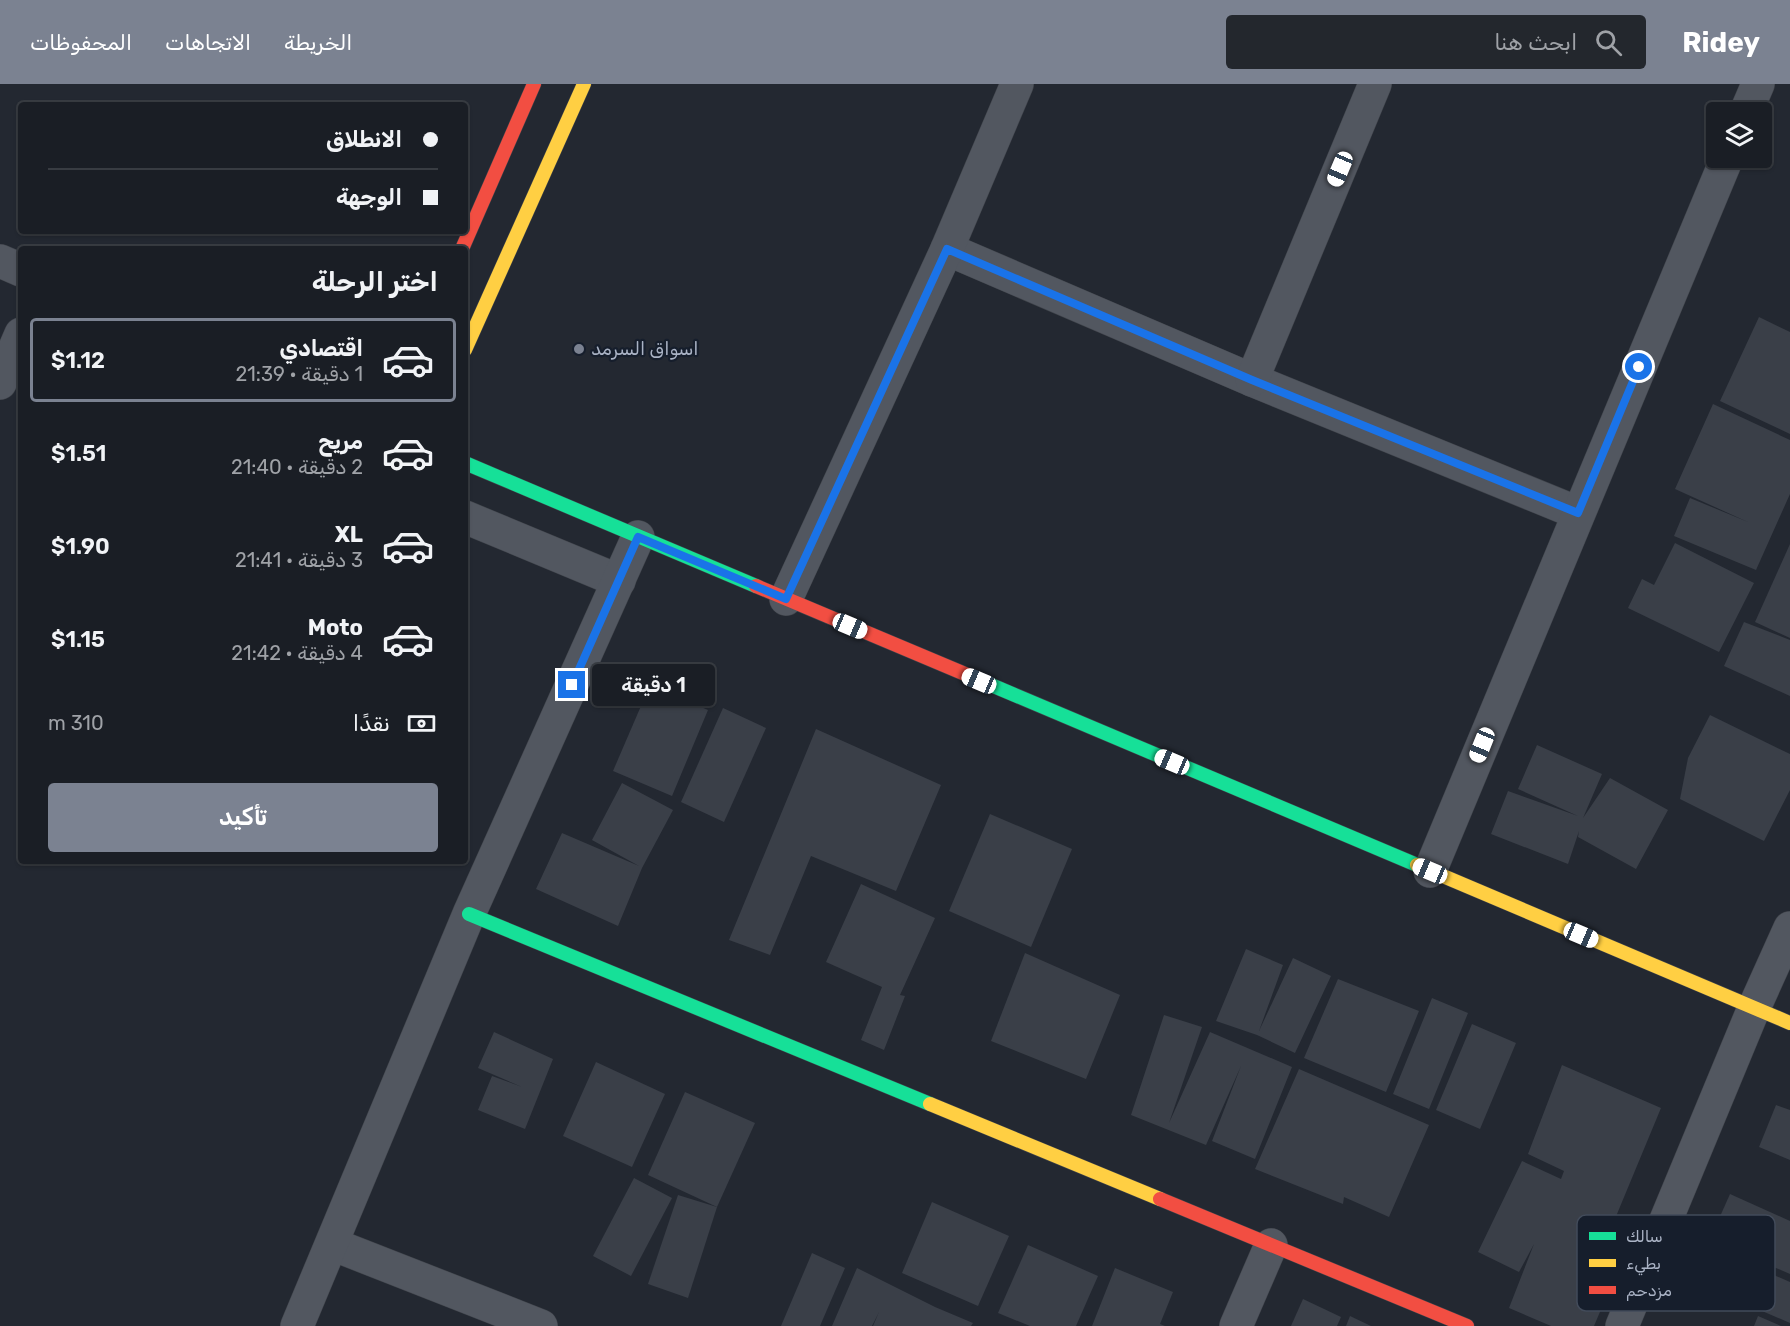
<!DOCTYPE html>
<html lang="ar">
<meta charset="utf-8">
<style>
:root{--surface:#1a1e25;--page:#23272d;--text:#f1f3f6;--muted:#9fa2a7;--line:#383c42;--accent:#7b8291}
body{margin:0;font-family:Rubik,"Noto Naskh Arabic",sans-serif;background:var(--page);color:var(--text);direction:rtl;height:100vh;display:flex;flex-direction:column;font-size:22px;white-space:nowrap}
*{box-sizing:border-box;margin:0}
p{font-size:20px;color:var(--muted)}
.icon{flex:none;width:33px;height:33px;fill:none;stroke:currentColor;stroke-width:2;stroke-linecap:round;stroke-linejoin:round}
.map{position:relative;flex:1;overflow:hidden;direction:ltr}
.details{position:absolute;left:18px;top:162px;width:450px;height:618px;display:flex;flex-direction:column;background:var(--surface);border-radius:6px;box-shadow:0 2px 4px #0004,0 0 0 2px var(--line);direction:rtl}
.details>*{flex:none}
.banner{position:absolute;left:18px;top:18px;width:450px;height:132px;border-radius:6px;box-shadow:0 2px 4px #0004,0 0 0 2px var(--line);direction:rtl;display:grid;align-content:center;height:132px;padding:0 30px;background:var(--surface)}
.tools{position:absolute;left:1706px;top:18px;display:grid;gap:12px}
.tools a{display:grid;place-items:center;width:66px;height:66px;border-radius:6px;background:var(--surface);box-shadow:0 2px 4px #0004,0 0 0 2px var(--line);font-size:30px}
.end{position:absolute;width:27px;height:27px;margin:-14px;border:8px solid #1a73e8;background:#fff;box-shadow:0 0 0 3px #fff}
.from{border-radius:50%}
.bubble{position:absolute;height:42px;border-radius:6px;background:var(--surface);box-shadow:0 2px 4px #0004,0 0 0 2px var(--line);font-size:20px;font-weight:600;line-height:42px;text-align:center;direction:rtl}
.car{position:absolute;width:18px;height:36px;margin:-18px -9px;border-radius:8px;box-shadow:0 0 4px 2px #0007;background:linear-gradient(#fff 24%,#345 0 40%,#fff 0 76%,#345 0 86%,#fff 0)}
.banner b{display:flex;align-items:center;gap:21px;height:57px;font-size:22px}
.banner b+b{border-top:2px solid var(--line)}
.banner i{width:15px;height:15px;background:var(--text)}
ul{padding:0;list-style:none}
li{display:flex;align-items:center;gap:18px;height:84px;margin:0 12px 9px;padding:0 18px;border:3px solid transparent;border-radius:6px}
li div{flex:1}
li b{display:block;font-size:22px}
li em{font-style:normal;font-weight:600}
li.on{border-color:var(--accent)}
li>.icon{width:54px;height:54px;stroke-width:1.5}
h2{padding:0 30px;font-size:27px;line-height:72px}
.pay{display:flex;align-items:center;gap:15px;height:66px;padding:0 30px;font-size:22px}
.pay p{margin-inline-start:auto}
.primary-button{display:flex;gap:12px;margin-top:auto;padding:12px 30px}
.primary-button a{flex:1;height:69px;border-radius:6px;background:var(--accent);color:#fff;font-size:24px;font-weight:600;line-height:69px;text-align:center}
header{display:flex;align-items:center;gap:36px;box-sizing:border-box;height:84px;padding:0 30px;background:var(--accent);color:#fff}
header strong{font-size:28px}
nav{display:flex;gap:33px;margin-inline-start:auto;font-size:21px}
.search{width:420px;height:54px;background:var(--page);display:flex;align-items:center;gap:15px;box-sizing:border-box;padding:0 21px;border-radius:6px;color:var(--muted);font-size:22px}
.map>svg:first-child{display:block}
</style>
<header>
<strong>Ridey</strong>
<div class="search"><svg class="icon" aria-label="search" viewBox="0 0 24 24"><circle cx="10" cy="10" r="6"/><path d="M15 15l6 6"/></svg>ابحث هنا</div>
<nav><a>الخريطة</a><a>الاتجاهات</a><a>المحفوظات</a></nav>
</header>
<div class="map">
<svg width="1790" height="1242" viewBox="0 0 1790 1242">
<rect width="100%" height="100%" fill="#232831"/>
<g fill="#3a3f48">
<polygon points="1759,233 1790,248 1790,350 1720,317"/>
<polygon points="1713,320 1790,356 1790,410 1756,486 1674,452 1690,414 1748,438 1675,405"/>
<polygon points="1675,459 1754,499 1719,568 1628,524 1642,495 1654,501"/>
<polygon points="1790,460 1790,554 1755,538"/>
<polygon points="1744,538 1790,556 1790,612 1724,582"/>
<polygon points="650,601 708,626 672,712 613,687"/>
<polygon points="723,624 766,644 724,738 681,718"/>
<polygon points="1710,631 1790,670 1790,706 1764,757 1680,715 1688,674"/>
<polygon points="816,645 941,701 896,807 811,772 770,871 729,856"/>
<polygon points="1537,661 1602,690 1583,734 1610,694 1668,726 1636,785 1578,753 1579,747 1568,780 1491,750 1508,707 1578,732 1518,705"/>
<polygon points="622,699 673,726 642,784 618,842 536,805 562,749 639,782 592,756"/>
<polygon points="990,730 1072,765 1031,863 949,827"/>
<polygon points="861,800 935,834 900,911 905,912 884,966 861,956 882,903 826,878"/>
<polygon points="1246,865 1283,881 1259,947 1293,874 1331,892 1295,969 1257,951 1216,937"/>
<polygon points="1025,869 1120,911 1086,995 991,957"/>
<polygon points="1338,895 1419,927 1386,1008 1304,974"/>
<polygon points="1432,914 1468,929 1429,1025 1393,1010"/>
<polygon points="1164,931 1202,943 1169,1039 1210,948 1292,983 1255,1075 1212,1057 1241,982 1206,1061 1131,1031"/>
<polygon points="1472,940 1516,959 1480,1045 1436,1026"/>
<polygon points="494,948 553,975 525,1045 478,1026 492,992 522,1003 478,984"/>
<polygon points="596,978 665,1010 632,1083 563,1052"/>
<polygon points="1562,981 1661,1024 1595,1183 1616,1190 1594,1242 1551,1242 1509,1224 1534,1160 1519,1188 1478,1168 1522,1077 1561,1095 1564,1087 1528,1070"/>
<polygon points="1299,985 1429,1041 1389,1133 1344,1113 1343,1120 1255,1085"/>
<polygon points="685,1008 755,1039 717,1123 648,1091"/>
<polygon points="1776,1021 1790,1026 1790,1076 1759,1063"/>
<polygon points="634,1094 672,1114 631,1192 593,1172"/>
<polygon points="1730,1110 1790,1137 1790,1190 1710,1155"/>
<polygon points="678,1111 717,1123 688,1214 648,1200"/>
<polygon points="932,1118 1009,1152 978,1222 902,1189"/>
<polygon points="1028,1161 1098,1192 1076,1242 1030,1242 998,1229"/>
<polygon points="1710,1163 1790,1198 1790,1239 1695,1198"/>
<polygon points="812,1169 845,1184 820,1242 781,1242"/>
<polygon points="857,1184 935,1223 973,1239 971,1242 873,1242 879,1228 872,1242 832,1242"/>
<polygon points="1115,1184 1173,1208 1160,1240 1165,1242 1092,1242"/>
<polygon points="1303,1215 1341,1233 1337,1242 1291,1242"/>
<polygon points="1350,1232 1371,1242 1346,1242"/>
<polygon points="1758,1232 1781,1242 1754,1242"/>
</g>
<g fill="none" stroke-linecap="round" stroke-linejoin="round">
<g stroke="#3f434a" stroke-width="34">
<g id="street">
<polyline points="1746,28 1758,0"/>
<polyline points="947,165 1252,296 1578,429"/>
<polyline points="0,177 21,186"/>
<polyline points="1252,296 1375,0"/>
<polyline points="0,299 21,250"/>
<polyline points="465,433 619,497"/>
<polyline points="786,515 947,165 1017,0"/>
<polyline points="1430,787 1727,74"/>
<polyline points="332,1160 541,1242"/>
<polyline points="297,1242 469,830 638,453"/>
<polyline points="1236,1242 1271,1161"/>
<polyline points="1622,1242 1754,924 1790,844"/>
</g>
</g>
<g stroke="#3f434a" stroke-width="15">
<g id="fast">
<polyline points="465,379 756,502"/>
<polyline points="977,595 1417,781"/>
<polyline points="469,830 930,1020"/>
</g>
</g>
<g stroke="#3f434a" stroke-width="15">
<g id="slow">
<polyline points="465,266 584,0"/>
<polyline points="1417,781 1790,939"/>
<polyline points="930,1020 1160,1115"/>
</g>
</g>
<g stroke="#3f434a" stroke-width="15">
<g id="jam">
<polyline points="462,165 534,0"/>
<polyline points="756,502 977,595"/>
<polyline points="1160,1115 1467,1242"/>
</g>
</g>
<use href="#street" stroke="#525760" stroke-width="33"/>
<use href="#fast" stroke="#16e098" stroke-width="14"/>
<use href="#slow" stroke="#ffcf43" stroke-width="14"/>
<use href="#jam" stroke="#f24e42" stroke-width="14"/>
</g>
<g fill="none" stroke-linecap="round" stroke-linejoin="round">
<polyline stroke="#1a73e8" stroke-width="8" points="572,601 638,453 786,515 947,165 1252,296 1578,429 1639,283"/>
</g>
<circle fill="#7b8291" stroke="#161e2c" stroke-width="2" cx="579" cy="265" r="6"/>
<g text-anchor="middle" dominant-baseline="central" stroke-width="4.5" stroke-linejoin="round" paint-order="stroke">
<g font-size="18" fill="#aab3c5" stroke="#161e2c" text-anchor="start">
<text x="591" y="265">اسواق السرمد</text>
</g>
</g>
<rect x="1577" y="1131" width="198" height="96" rx="9" fill="#161e2c" stroke="#424b5a" stroke-width="1.5"/>
<rect x="1589" y="1148" width="27" height="8" fill="#16e098"/>
<rect x="1589" y="1175" width="27" height="8" fill="#ffcf43"/>
<rect x="1589" y="1202" width="27" height="8" fill="#f24e42"/>
<g font-size="16" fill="#aab3c5">
<text x="1626" y="1158">سالك</text>
<text x="1626" y="1185">بطيء</text>
<text x="1626" y="1212">مزدحم</text>
</g>
</svg>
<div class="tools">
<a><svg class="icon" aria-label="layers" viewBox="0 0 24 24"><path d="M12 4l9 5-9 5-9-5zM3 14l9 5 9-5"/></svg></a>
</div>
<i class="end from" style="left:1639px;top:283px"></i>
<i class="end" style="left:572px;top:601px"></i>
<div class="bubble" style="left:592px;top:580px;width:123px">1 دقيقة</div>
<i class="car" style="left:1340px;top:85px;rotate:203deg"></i>
<i class="car" style="left:850px;top:542px;rotate:113deg"></i>
<i class="car" style="left:979px;top:597px;rotate:293deg"></i>
<i class="car" style="left:1482px;top:661px;rotate:202deg"></i>
<i class="car" style="left:1172px;top:678px;rotate:293deg"></i>
<i class="car" style="left:1430px;top:787px;rotate:293deg"></i>
<i class="car" style="left:1581px;top:851px;rotate:113deg"></i>
<div class="banner">
<b><i class="from"></i>الانطلاق</b>
<b><i></i>الوجهة</b>
</div>
<section class="details">
<h2>اختر الرحلة</h2>
<ul>
<li class="on"><svg class="icon" aria-label="car" viewBox="0 0 24 24"><path d="M5 17H2v-5l4-1 3-4h7l3 4 3 1v5h-3M9 17h6M6 11h13"/><circle cx="7" cy="17" r="2"/><circle cx="17" cy="17" r="2"/></svg><div><b>اقتصادي</b><p>1 دقيقة · 21:39</p></div><em>$1.12</em></li>
<li><svg class="icon" aria-label="car" viewBox="0 0 24 24"><path d="M5 17H2v-5l4-1 3-4h7l3 4 3 1v5h-3M9 17h6M6 11h13"/><circle cx="7" cy="17" r="2"/><circle cx="17" cy="17" r="2"/></svg><div><b>مريح</b><p>2 دقيقة · 21:40</p></div><em>$1.51</em></li>
<li><svg class="icon" aria-label="car" viewBox="0 0 24 24"><path d="M5 17H2v-5l4-1 3-4h7l3 4 3 1v5h-3M9 17h6M6 11h13"/><circle cx="7" cy="17" r="2"/><circle cx="17" cy="17" r="2"/></svg><div><b>XL</b><p>3 دقيقة · 21:41</p></div><em>$1.90</em></li>
<li><svg class="icon" aria-label="car" viewBox="0 0 24 24"><path d="M5 17H2v-5l4-1 3-4h7l3 4 3 1v5h-3M9 17h6M6 11h13"/><circle cx="7" cy="17" r="2"/><circle cx="17" cy="17" r="2"/></svg><div><b>Moto</b><p>4 دقيقة · 21:42</p></div><em>$1.15</em></li>
</ul>
<div class="pay"><svg class="icon" aria-label="cash" viewBox="0 0 24 24"><path d="M3 7h18v10H3z"/><circle cx="12" cy="12" r="2"/></svg>نقدًا<p>310 m</p></div>
<div class="primary-button"><a>تأكيد</a></div>
</section>
</div>
